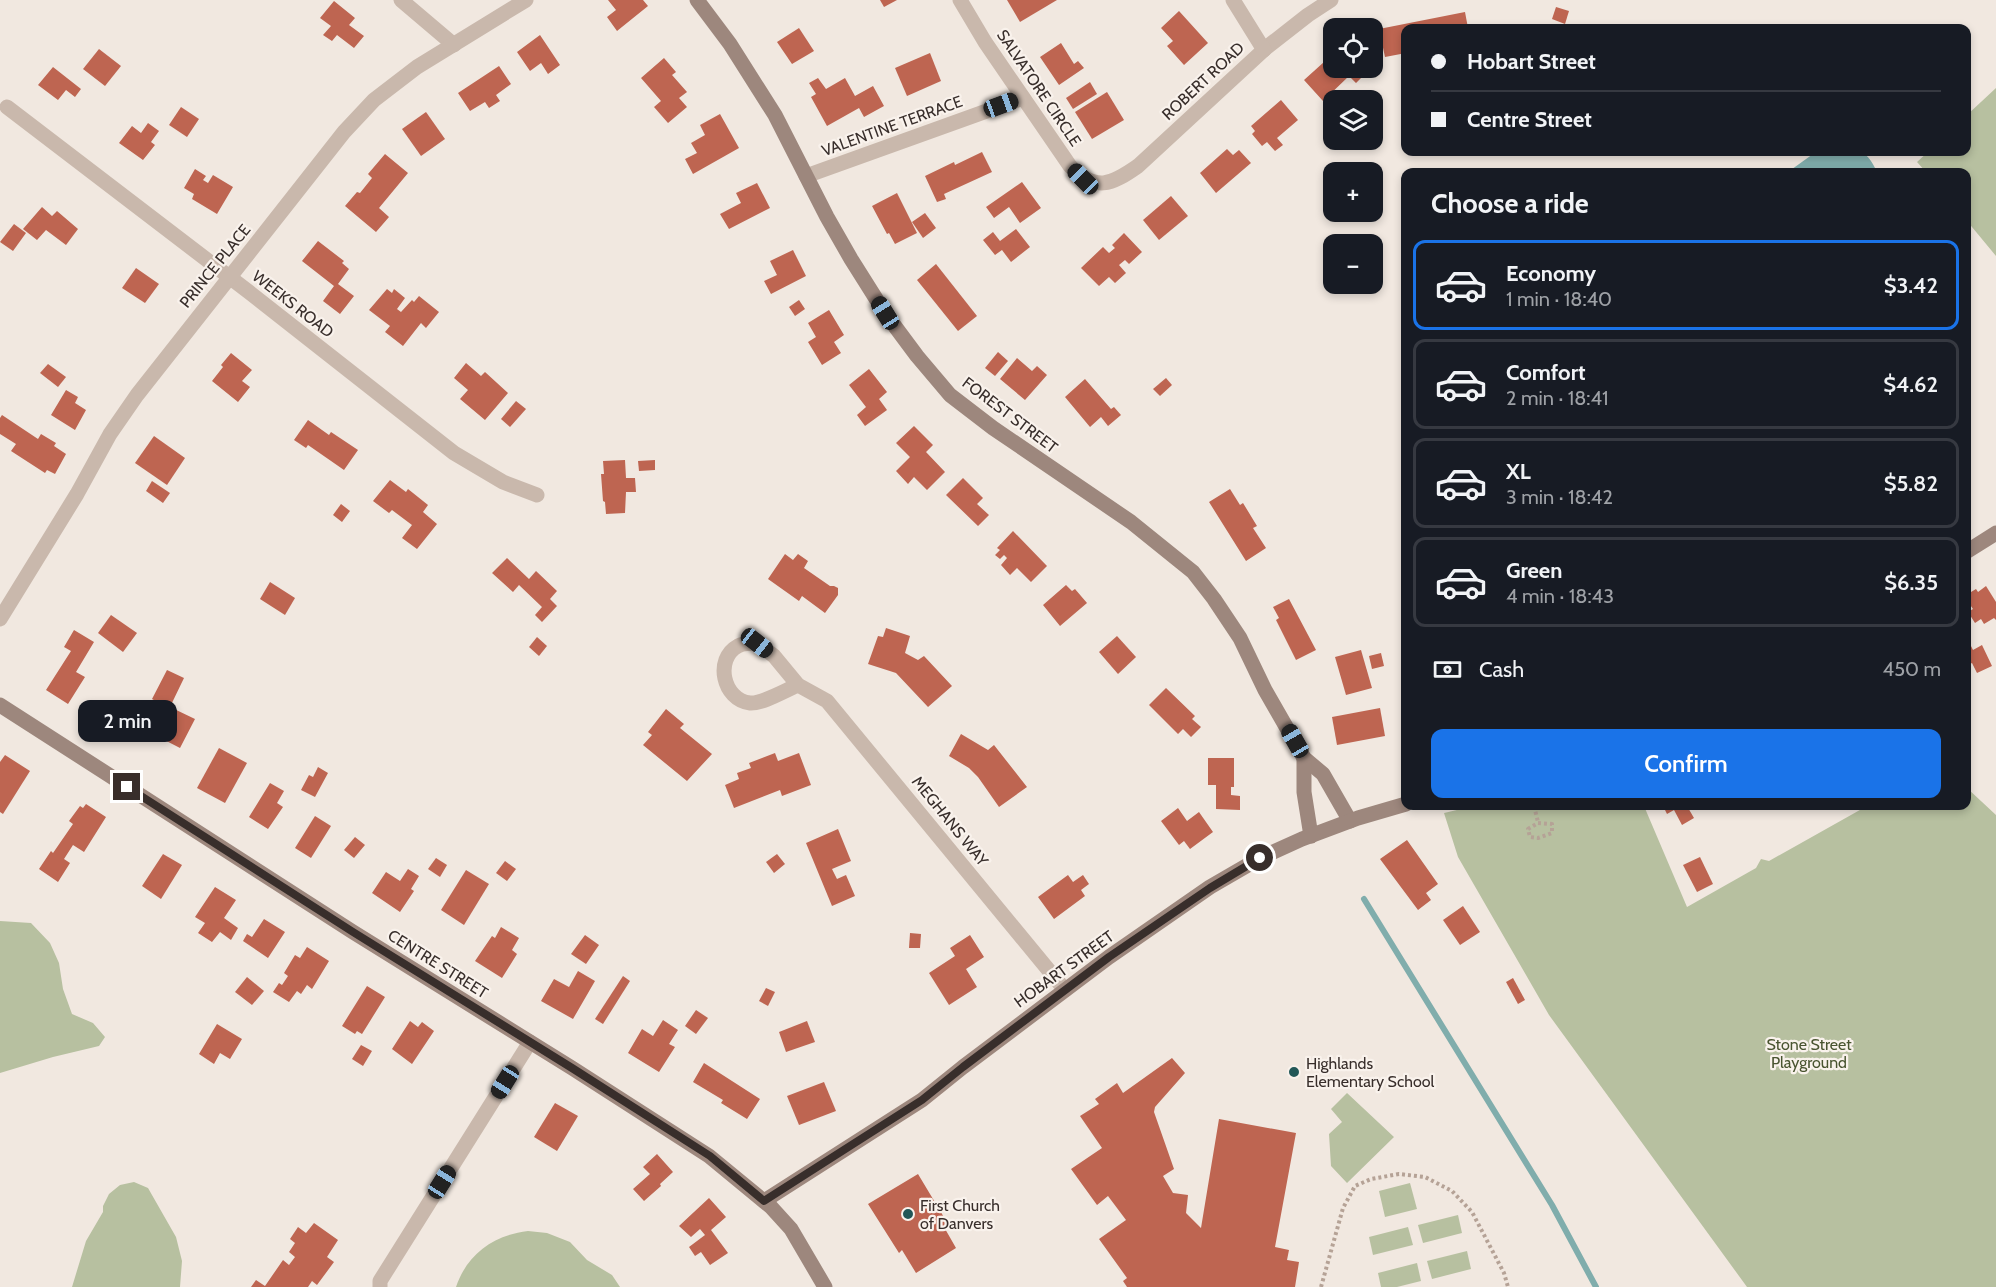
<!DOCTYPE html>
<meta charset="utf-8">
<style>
:root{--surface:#171b24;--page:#20242c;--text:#f1f3f6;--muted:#9ea1a6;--line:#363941;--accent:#1a73e8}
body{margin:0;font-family:Cabin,sans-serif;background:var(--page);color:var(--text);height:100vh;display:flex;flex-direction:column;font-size:22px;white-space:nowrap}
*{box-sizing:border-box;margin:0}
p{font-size:20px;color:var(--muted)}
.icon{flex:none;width:33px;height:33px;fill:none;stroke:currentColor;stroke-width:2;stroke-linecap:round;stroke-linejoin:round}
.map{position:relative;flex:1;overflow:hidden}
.side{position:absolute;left:1401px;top:168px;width:570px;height:642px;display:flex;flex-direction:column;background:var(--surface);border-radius:12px;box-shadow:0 3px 9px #0003}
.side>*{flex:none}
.guide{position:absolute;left:1401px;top:24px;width:570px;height:132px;border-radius:12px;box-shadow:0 3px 9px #0003;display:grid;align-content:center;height:132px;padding:0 30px;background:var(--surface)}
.tools{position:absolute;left:1323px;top:18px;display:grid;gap:12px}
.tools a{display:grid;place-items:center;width:60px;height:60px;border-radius:12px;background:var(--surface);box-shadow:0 3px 9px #0003;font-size:30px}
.end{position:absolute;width:27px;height:27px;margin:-14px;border:8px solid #382e2b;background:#fff;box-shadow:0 0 0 3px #fff}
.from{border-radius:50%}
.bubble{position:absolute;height:42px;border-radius:12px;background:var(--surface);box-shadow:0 3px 9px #0003;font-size:20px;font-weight:600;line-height:42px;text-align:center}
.car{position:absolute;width:18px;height:36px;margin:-18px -9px;border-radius:8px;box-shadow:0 0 4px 2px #0007;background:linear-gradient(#222 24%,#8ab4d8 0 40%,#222 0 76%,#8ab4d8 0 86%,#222 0)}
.guide b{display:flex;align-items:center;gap:21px;height:57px;font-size:22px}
.guide b+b{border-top:2px solid var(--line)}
.guide i{width:15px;height:15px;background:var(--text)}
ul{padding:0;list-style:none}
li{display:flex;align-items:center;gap:18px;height:90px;margin:0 12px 9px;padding:0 18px;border:3px solid var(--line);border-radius:12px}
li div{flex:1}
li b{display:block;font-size:22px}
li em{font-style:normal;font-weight:600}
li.current{border-color:var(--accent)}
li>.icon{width:54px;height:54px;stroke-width:1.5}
h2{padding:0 30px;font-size:27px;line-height:72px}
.pay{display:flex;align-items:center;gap:15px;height:66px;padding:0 30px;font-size:22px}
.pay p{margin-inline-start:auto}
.action{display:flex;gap:12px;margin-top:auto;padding:12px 30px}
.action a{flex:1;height:69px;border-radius:12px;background:var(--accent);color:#fff;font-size:24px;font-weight:600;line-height:69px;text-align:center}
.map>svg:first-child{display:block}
</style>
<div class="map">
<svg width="1996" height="1287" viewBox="0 0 1996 1287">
<rect width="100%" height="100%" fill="#f1e8e0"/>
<g fill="#b7c0a0">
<polygon points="1996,88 1996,256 1967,221 1966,172 1926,172 1917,162 1928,152 1966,152 1967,115"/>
<polygon points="1967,788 1996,815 1996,1287 1747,1287 1549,1015 1458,857 1444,813 1474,806 1644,806 1687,907 1756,868 1761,859 1769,861 1867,806 1966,806"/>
<polygon points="0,921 31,923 50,943 59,963 63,989 72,1014 93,1023 105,1037 99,1046 53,1057 0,1073"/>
<polygon points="1347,1093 1394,1137 1347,1183 1331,1166 1329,1134 1342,1122 1331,1109"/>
<polygon points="134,1182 148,1188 176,1237 182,1261 180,1287 72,1287 86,1241 103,1212 103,1206 109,1194 120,1185"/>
<polygon points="1410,1183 1417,1209 1385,1217 1379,1191"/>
<polygon points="1458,1215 1462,1233 1423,1243 1418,1225"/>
<polygon points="1408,1227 1413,1245 1373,1255 1369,1237"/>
<path d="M 528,1231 L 547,1233 L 570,1242 L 587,1260 L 612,1275 L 620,1287 L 456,1287 C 467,1254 494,1235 528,1231 Z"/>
<polygon points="1467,1251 1471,1269 1432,1279 1427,1261"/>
<polygon points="1417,1263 1421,1281 1397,1287 1381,1287 1378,1273"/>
</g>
<path fill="#80adac" d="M 1829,152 C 1856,151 1865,145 1877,172 L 1788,172 L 1813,154 Z"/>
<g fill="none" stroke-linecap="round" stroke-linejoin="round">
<polyline stroke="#80adac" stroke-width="6" points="1364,899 1552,1205 1596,1287"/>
</g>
<g fill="#be6551">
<polygon points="608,0 643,0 648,6 617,31 607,17 616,10"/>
<polygon points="880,0 897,0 884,7"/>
<polygon points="1007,0 1057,0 1020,22"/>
<polygon points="334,1 355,18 349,25 364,36 354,48 337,35 332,41 323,35 331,26 320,18"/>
<polygon points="1556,7 1569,11 1565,24 1552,19"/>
<polygon points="1179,11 1208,43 1184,65 1167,46 1173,41 1161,28"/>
<polygon points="1465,12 1468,28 1406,28 1406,53 1385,57 1379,29"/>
<polygon points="799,28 814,51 792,64 777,42"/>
<polygon points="540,35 560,65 548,74 541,63 530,71 517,52"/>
<polygon points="1061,43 1074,64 1078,61 1084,68 1059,85 1040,57"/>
<polygon points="99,49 121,66 105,86 83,69"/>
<polygon points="930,53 941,81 907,96 895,68"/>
<polygon points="1334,53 1334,68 1370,69 1356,83 1349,76 1323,101 1304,80"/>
<polygon points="664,58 676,72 672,75 687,92 679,98 687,107 668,123 654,107 661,101 641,78"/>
<polygon points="499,66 511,84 496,95 500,101 489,108 485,102 470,111 458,93"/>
<polygon points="53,67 81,89 75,97 66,90 58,100 38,85"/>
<polygon points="818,78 826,89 845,78 855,96 873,86 884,106 864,117 859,108 827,126 811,97 816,94 809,83"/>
<polygon points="1090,82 1097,94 1073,109 1066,98"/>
<polygon points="1107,92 1124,120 1092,139 1075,112"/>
<polygon points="1281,100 1298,120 1277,138 1283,145 1275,151 1267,142 1262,146 1252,134 1255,131 1251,126"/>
<polygon points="181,107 199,119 187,137 169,125"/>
<polygon points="426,112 445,139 421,156 402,129"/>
<polygon points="720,114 739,148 693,174 685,159 697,153 691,143 705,135 700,125"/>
<polygon points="148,123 159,131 151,142 155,145 143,160 119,143 132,126 141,133"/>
<polygon points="1227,149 1233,155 1239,150 1251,163 1216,193 1200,173"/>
<polygon points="982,152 992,172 944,194 946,199 937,202 925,176 954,162 955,165"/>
<polygon points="385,154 408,173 379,208 389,217 376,232 345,206 357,192 360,193 372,178 368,174"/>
<polygon points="195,169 206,176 203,180 208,183 213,175 233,187 217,214 192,199 194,194 184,188"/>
<polygon points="1022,182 1041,208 1020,223 1009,207 994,218 986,207"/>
<polygon points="757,183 770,208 729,229 720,214 741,203 736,193"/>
<polygon points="897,193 917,233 895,244 889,233 887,234 872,206"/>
<polygon points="1171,196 1188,216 1159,240 1143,220"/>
<polygon points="42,207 52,216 57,211 78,229 66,245 46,230 37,240 23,229"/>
<polygon points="925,213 936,228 923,238 912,222"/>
<polygon points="14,224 26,233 13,251 0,242"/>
<polygon points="1016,229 1030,247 1011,262 1002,250 995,255 983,240 993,232 1000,241"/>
<polygon points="1124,233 1142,252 1129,264 1125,260 1119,265 1126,273 1115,283 1109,277 1099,286 1081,268 1103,247 1109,253 1115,248 1112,245"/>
<polygon points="318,241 344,261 342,263 349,269 338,284 354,296 340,314 323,301 334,286 302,261"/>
<polygon points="793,250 806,276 771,294 764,281 777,275 770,261"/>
<polygon points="936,264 977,316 958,331 917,280"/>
<polygon points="136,268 159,284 145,303 122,288"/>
<polygon points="387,289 392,293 394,289 405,298 397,309 401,312 412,300 414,302 419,296 439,312 426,328 421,323 403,346 385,332 390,326 369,310"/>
<polygon points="799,300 805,309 795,316 789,307"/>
<polygon points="829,310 844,335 834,342 841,353 822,365 808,342 816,337 808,323"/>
<polygon points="998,352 1008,361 995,376 985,368"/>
<polygon points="231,353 252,370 242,381 250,387 238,402 212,381 223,367 221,365"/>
<polygon points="1017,358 1032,371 1037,366 1047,375 1025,400 1000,379"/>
<polygon points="466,363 481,376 485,372 508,393 485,420 460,399 468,390 454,378"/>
<polygon points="48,364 66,377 58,387 40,373"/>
<polygon points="869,369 887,392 879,399 887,410 865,426 857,415 866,407 849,385"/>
<polygon points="1166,378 1172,385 1160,396 1153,389"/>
<polygon points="1085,379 1111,409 1114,407 1121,415 1108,426 1101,417 1090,427 1065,397"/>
<polygon points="66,390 78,397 75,403 86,410 75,430 51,415"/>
<polygon points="516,401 526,409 510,427 501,419"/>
<polygon points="2,415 38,439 41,434 56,443 54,446 66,454 55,474 47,470 45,473 11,451 16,444 0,434 0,418"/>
<polygon points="308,420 329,435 331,432 358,450 344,470 308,445 306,448 294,440"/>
<polygon points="914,426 933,445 926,452 945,472 927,490 914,477 908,484 896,471 910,457 896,443"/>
<polygon points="154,436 185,458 167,485 135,463"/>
<polygon points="625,460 626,478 635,478 636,492 626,492 625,513 606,514 605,502 603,501 601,474 604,474 603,461"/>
<polygon points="655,460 655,470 639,471 638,461"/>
<polygon points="963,478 983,498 977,504 989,515 978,526 946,495"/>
<polygon points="390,480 406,492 408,489 428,505 423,512 437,524 417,549 402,538 412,525 392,510 389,513 373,501"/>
<polygon points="152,481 170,493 163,503 146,491"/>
<polygon points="1230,489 1240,505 1243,503 1257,526 1253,528 1266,548 1246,561 1209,502"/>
<polygon points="341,504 350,511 342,522 333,515"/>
<polygon points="1013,531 1047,566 1031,582 1017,568 1010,575 1001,565 1007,558 1004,555 1000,559 995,555 1000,550 997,548"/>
<polygon points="785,554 793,560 798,554 808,561 804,568 830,586 834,586 838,588 838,595 825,613 802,596 799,601 768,579"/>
<polygon points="507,558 529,579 536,571 557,591 550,599 557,606 542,622 535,615 542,607 519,585 513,592 492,573"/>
<polygon points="270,582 295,598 285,615 260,599"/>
<polygon points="1066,585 1072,591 1075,589 1087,603 1060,626 1043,605"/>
<polygon points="1986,586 1996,602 1996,620 1994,618 1984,624 1981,619 1975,623 1968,612 1973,609 1966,599 1966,595 1976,589 1978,592"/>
<polygon points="1289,599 1316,650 1296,660 1276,620 1279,618 1273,607"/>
<polygon points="111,615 137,633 123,652 98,633"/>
<polygon points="886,628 910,636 905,653 918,660 924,656 952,686 928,707 896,673 868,664 878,636 883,637"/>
<polygon points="74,630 94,642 76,672 85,677 68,704 46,690 71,651 64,647"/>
<polygon points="1117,636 1136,657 1118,674 1099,652"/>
<polygon points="1966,636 1973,650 1982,645 1992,666 1977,673 1972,663 1968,665"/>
<polygon points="537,637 547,646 539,656 529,647"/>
<polygon points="1361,650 1372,688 1346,695 1335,657"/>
<polygon points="1381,653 1384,666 1372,669 1369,656"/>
<polygon points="167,670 184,678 170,707 195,719 180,748 149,732 163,705 152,699"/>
<polygon points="1166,688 1195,716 1192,719 1201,727 1191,737 1183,729 1178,734 1149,705"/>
<polygon points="1380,708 1385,736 1337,745 1332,717"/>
<polygon points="666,709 684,724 680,728 712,754 687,781 643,745 652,735 648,732"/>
<polygon points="961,734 988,750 994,745 1027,787 999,807 978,777 969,768 949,756"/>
<polygon points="219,748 247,763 225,803 197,788"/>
<polygon points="775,753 778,761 799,753 811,785 782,796 780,790 734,808 725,785 739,779 737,773 751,768 749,763"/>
<polygon points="5,755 30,771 3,814 0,812 0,762"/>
<polygon points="1208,758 1234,758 1234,787 1231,787 1231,795 1240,796 1240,810 1216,809 1216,785 1208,785"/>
<polygon points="318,767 328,773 315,797 301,790 309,775 313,777"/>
<polygon points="270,783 284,791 277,803 283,807 268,829 249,817"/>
<polygon points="86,804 106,817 84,852 73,845 64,859 70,863 58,882 39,869 51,851 53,853 73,824 69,821 80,806 83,808"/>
<polygon points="1663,806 1687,806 1694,818 1682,825 1674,810 1667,814"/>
<polygon points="1178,808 1187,821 1199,812 1213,832 1190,849 1184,841 1179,845 1161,821"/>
<polygon points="315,816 331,826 311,858 295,848"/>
<polygon points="838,829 851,861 832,869 837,879 846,875 855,896 832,906 806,843"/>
<polygon points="355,837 365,845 354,858 344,850"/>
<polygon points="1407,840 1438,884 1426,893 1431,900 1418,910 1380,859"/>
<polygon points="163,854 182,865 161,899 142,886"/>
<polygon points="777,854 785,864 774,873 766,862"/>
<polygon points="1700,857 1713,884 1697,892 1683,865"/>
<polygon points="436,858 447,865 440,877 428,869"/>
<polygon points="505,861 516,869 507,881 496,873"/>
<polygon points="408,869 419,876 411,889 414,891 400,912 372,893 386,872 400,881"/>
<polygon points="466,870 489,884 464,925 441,910"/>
<polygon points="1068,875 1073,882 1083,875 1089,884 1081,890 1085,896 1054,919 1038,897"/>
<polygon points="215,887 236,900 224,918 238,928 231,940 220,932 212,942 198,933 205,923 195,917"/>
<polygon points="1463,906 1480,932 1460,945 1443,920"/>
<polygon points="264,919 285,932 268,958 243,941 247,934 252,937"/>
<polygon points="501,927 519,938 512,950 517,954 502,978 475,961 492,936 495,938"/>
<polygon points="910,933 921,934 920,948 909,948"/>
<polygon points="585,935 599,945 586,964 571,954"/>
<polygon points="970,935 984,957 966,969 977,987 949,1005 929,973 955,956 950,948"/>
<polygon points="307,947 329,961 312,989 307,985 301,994 297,991 289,1002 273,992 279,983 282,985 288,976 284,973 295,955 300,958"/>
<polygon points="578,971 595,981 573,1019 541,1001 554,979 569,987"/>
<polygon points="623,976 630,981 603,1024 595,1019"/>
<polygon points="247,977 264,991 252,1005 235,992"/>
<polygon points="1513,978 1525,1000 1518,1004 1506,982"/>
<polygon points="367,986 385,997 362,1034 357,1031 355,1034 342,1026"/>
<polygon points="766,988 775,992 768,1006 759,1001"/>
<polygon points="696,1010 708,1018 696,1034 685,1026"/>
<polygon points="663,1020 678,1030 669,1044 675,1047 659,1072 628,1053 642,1029 653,1036"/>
<polygon points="410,1021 418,1027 422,1022 434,1031 412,1064 392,1049"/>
<polygon points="807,1021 815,1042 786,1052 779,1032"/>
<polygon points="217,1024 242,1039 230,1059 220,1053 214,1064 199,1054"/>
<polygon points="361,1045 372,1051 363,1066 352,1059"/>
<polygon points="1172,1058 1185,1073 1155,1107 1154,1112 1174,1169 1163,1176 1173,1193 1188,1195 1186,1213 1201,1228 1219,1119 1296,1133 1275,1247 1289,1250 1287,1260 1299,1262 1295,1287 1127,1287 1123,1281 1127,1278 1099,1239 1126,1220 1108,1196 1097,1205 1071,1169 1102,1148 1080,1116 1099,1104 1095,1099 1117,1083 1123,1093"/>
<polygon points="704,1063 760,1099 747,1119 721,1103 723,1100 693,1082"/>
<polygon points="824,1082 836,1111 799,1125 787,1096"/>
<polygon points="555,1103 578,1116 557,1151 534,1137"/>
<polygon points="657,1154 673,1172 660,1184 661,1186 644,1201 633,1189 650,1174 643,1167"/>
<polygon points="918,1174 948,1224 944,1227 956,1248 916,1273 902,1250 899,1253 868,1204"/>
<polygon points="709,1198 726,1217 711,1230 728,1253 710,1265 701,1252 695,1256 689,1247 705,1235 700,1229 691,1237 679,1226"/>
<polygon points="314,1223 338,1240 327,1257 334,1262 317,1285 312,1281 308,1287 251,1287 256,1280 265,1286 283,1260 289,1265 295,1257 289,1252 295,1243 290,1239 298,1227 306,1233"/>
</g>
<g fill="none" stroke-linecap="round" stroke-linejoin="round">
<g stroke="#b5a296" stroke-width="4" stroke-dasharray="3 3" stroke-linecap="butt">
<polyline points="1534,806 1538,822"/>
<polygon points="1538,823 1552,824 1552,833 1538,838 1530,837 1528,829"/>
<polyline points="1321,1287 1343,1208 1355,1186 1371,1179 1399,1174 1425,1177 1452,1191 1472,1212 1504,1273 1508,1287"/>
</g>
<g stroke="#c9b8ac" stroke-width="15">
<polyline points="401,0 454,45"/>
<path d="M 960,0 L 985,42 L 1070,166 C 1096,192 1111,185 1138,166 L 1267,47 L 1308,15 L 1331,0"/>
<polyline points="1233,0 1264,50"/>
<polyline points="7,107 249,292 454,453 503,482 537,495"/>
<polyline points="806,176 1023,98"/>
<polyline points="0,619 77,494 110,434 137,395 344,132 374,100 417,67 526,0"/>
<path d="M 798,685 C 786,690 762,704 750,703 C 723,700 714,659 738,646 C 743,643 751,643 757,643 L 774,656 L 798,685 L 827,701 L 1065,990"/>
<polyline points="380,1287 380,1281 530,1042"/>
</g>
<g stroke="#9d877d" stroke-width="15">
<polyline points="697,0 730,44 775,115 827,217 851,259 885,313 917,356 950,395 993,428 1131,522 1193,572 1214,599 1240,638 1265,690 1304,758 1323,774 1350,821"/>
<polyline points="1966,552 1996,533"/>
<polyline points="0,705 353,932 572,1068 709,1156 771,1207 791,1229 825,1287"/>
<polyline points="1304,758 1304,792 1311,836"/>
<polyline points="764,1201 922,1100 963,1067 1109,957 1210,887 1260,858 1302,839 1358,818 1406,804"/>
</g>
</g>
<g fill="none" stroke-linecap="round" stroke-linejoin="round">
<polyline stroke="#382e2b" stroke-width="8" points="127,787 353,932 572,1068 710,1156 764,1201 922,1100 963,1067 1109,957 1210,888 1260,858"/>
</g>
<g fill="#225757" stroke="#f9f2ec" stroke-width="2">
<circle cx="1294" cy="1072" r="6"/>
<circle cx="908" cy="1214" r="6"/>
</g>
<g text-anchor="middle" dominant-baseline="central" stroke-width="4.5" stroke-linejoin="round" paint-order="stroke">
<g font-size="16" fill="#382e2b" stroke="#f9f2ec">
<text transform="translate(1203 81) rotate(-43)">ROBERT ROAD</text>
<text transform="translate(1039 88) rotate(56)">SALVATORE CIRCLE</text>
<text transform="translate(892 126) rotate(-20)">VALENTINE TERRACE</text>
<text transform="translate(215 266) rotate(-51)">PRINCE PLACE</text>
<text transform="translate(293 304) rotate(38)">WEEKS ROAD</text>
<text transform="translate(1010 415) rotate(37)">FOREST STREET</text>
<text transform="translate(950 821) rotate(51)">MEGHANS WAY</text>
<text transform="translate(438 964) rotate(32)">CENTRE STREET</text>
<text transform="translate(1064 969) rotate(-36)">HOBART STREET</text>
</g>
<g font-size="16" fill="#495430" stroke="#f9f2ec">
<text x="1809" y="1044">Stone Street<tspan x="1809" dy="18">Playground</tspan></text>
</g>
<g font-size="16" fill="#382e2b" stroke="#f9f2ec" text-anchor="start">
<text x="1306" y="1063">Highlands<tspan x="1306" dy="18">Elementary School</tspan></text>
<text x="920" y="1205">First Church<tspan x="920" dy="18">of Danvers</tspan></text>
</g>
</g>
</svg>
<div class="tools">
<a><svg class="icon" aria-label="locate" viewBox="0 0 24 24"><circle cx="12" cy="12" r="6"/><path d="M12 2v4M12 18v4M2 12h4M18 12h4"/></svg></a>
<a><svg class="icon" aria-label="layers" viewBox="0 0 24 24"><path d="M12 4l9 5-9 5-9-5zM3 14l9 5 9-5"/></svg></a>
<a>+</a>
<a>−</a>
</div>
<i class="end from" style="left:1260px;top:858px"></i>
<i class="end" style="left:127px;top:787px"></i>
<div class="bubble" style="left:78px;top:700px;width:99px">2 min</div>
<i class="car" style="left:1001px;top:105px;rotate:70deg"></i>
<i class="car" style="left:1083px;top:179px;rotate:315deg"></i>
<i class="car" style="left:885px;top:313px;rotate:328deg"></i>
<i class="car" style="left:757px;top:643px;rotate:128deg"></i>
<i class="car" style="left:1295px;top:741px;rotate:330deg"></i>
<i class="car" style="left:505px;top:1082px;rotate:212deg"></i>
<i class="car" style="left:442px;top:1182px;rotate:32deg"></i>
<div class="guide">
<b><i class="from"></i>Hobart Street</b>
<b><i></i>Centre Street</b>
</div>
<section class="side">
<h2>Choose a ride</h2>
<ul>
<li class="current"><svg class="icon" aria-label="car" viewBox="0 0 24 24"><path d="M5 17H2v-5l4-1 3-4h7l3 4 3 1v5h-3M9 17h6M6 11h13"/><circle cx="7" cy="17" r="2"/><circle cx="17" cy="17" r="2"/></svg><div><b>Economy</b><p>1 min · 18:40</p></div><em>$3.42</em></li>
<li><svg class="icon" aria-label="car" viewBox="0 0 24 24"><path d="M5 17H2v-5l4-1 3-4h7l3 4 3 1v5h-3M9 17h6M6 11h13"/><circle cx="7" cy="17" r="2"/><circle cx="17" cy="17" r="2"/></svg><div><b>Comfort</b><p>2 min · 18:41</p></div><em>$4.62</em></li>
<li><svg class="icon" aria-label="car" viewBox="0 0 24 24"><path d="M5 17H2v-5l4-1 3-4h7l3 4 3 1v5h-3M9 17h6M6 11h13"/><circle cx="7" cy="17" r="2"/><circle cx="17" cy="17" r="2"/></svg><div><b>XL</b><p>3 min · 18:42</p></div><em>$5.82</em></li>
<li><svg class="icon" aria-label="car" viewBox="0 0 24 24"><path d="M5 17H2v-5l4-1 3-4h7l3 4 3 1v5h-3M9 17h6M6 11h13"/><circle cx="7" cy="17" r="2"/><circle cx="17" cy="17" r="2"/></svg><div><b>Green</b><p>4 min · 18:43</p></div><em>$6.35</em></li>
</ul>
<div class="pay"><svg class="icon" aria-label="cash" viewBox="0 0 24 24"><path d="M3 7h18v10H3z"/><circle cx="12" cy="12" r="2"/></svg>Cash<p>450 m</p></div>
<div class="action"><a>Confirm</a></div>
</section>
</div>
